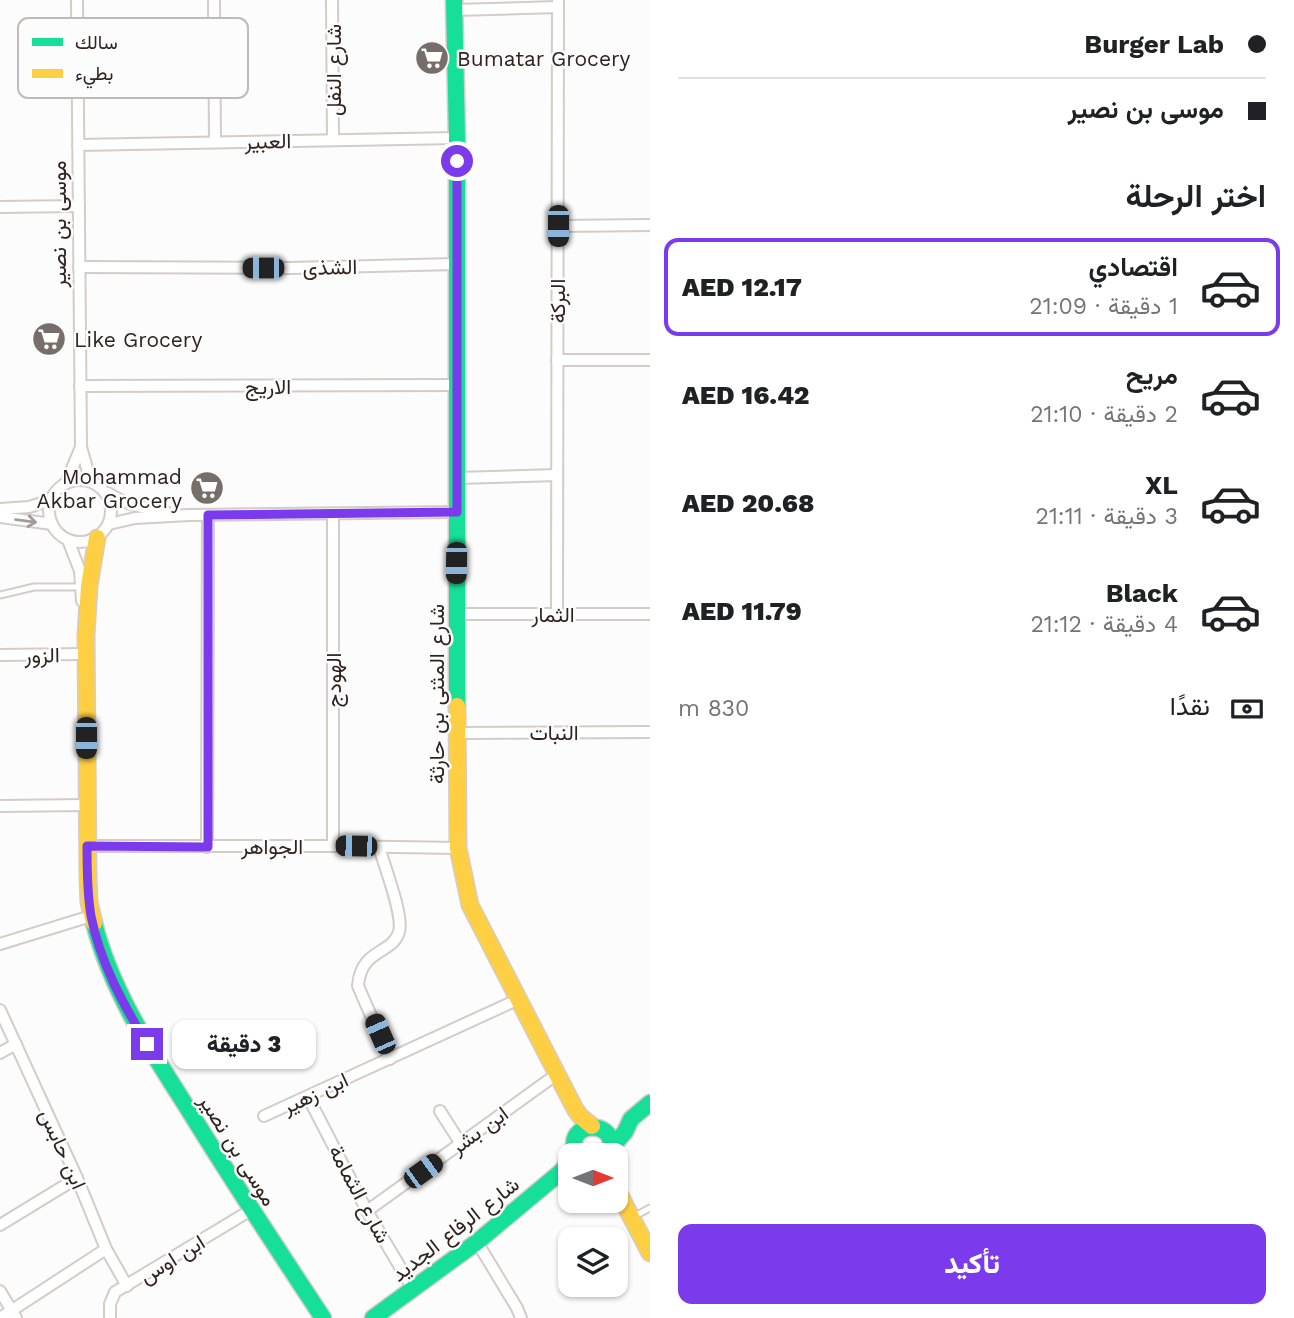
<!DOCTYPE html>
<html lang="ar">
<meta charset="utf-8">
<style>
:root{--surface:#fff;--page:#f6f6f6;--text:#202124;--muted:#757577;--line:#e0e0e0;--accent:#7c3aed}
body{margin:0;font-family:"Work Sans",Vazirmatn,sans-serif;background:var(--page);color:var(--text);direction:rtl;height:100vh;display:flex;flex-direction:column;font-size:26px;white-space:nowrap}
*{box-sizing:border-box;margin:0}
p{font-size:23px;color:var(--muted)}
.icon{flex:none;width:38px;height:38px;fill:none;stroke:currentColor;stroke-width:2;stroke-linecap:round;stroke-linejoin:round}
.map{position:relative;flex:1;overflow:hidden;direction:ltr}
.side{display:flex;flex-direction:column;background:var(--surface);width:644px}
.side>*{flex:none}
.top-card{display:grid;align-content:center;height:154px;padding:0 28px;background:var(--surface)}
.needle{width:46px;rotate:90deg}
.fabs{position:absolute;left:558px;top:1143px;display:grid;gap:14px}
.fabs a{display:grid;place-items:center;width:70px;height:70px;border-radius:14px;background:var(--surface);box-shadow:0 2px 5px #0004;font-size:35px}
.end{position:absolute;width:32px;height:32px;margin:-16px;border:9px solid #7c3aed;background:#fff;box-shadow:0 0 0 4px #fff}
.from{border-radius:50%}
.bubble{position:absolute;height:49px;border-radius:14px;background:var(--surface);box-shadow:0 2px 5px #0004;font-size:23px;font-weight:800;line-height:49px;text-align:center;direction:rtl}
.car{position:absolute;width:21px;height:42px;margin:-21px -10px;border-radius:9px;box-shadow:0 0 5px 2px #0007;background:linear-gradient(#222 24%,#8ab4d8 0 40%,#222 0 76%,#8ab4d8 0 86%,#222 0)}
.top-card b{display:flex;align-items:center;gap:24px;height:66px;font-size:26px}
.top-card b+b{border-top:2px solid var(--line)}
.top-card i{width:18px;height:18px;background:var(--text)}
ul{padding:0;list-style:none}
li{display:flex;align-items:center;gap:21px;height:98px;margin:0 14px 10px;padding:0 14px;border:4px solid transparent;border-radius:14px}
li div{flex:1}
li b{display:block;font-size:26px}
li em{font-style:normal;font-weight:800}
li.current{border-color:var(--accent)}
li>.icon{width:63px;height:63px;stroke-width:1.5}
h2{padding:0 28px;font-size:32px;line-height:84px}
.pay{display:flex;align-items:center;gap:18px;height:77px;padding:0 28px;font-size:26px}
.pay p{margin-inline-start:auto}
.primary-button{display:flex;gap:14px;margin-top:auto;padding:14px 28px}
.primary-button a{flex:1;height:80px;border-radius:14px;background:var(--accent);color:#fff;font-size:28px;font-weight:800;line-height:80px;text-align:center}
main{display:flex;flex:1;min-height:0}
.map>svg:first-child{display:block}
</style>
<main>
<section class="side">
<div class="top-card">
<b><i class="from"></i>Burger Lab</b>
<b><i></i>موسى بن نصير</b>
</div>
<h2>اختر الرحلة</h2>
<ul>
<li class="current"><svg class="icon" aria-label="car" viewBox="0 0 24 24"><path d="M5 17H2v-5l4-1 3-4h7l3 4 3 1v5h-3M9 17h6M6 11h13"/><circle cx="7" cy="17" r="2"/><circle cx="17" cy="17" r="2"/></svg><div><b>اقتصادي</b><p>1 دقيقة · 21:09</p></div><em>AED 12.17</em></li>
<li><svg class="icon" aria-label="car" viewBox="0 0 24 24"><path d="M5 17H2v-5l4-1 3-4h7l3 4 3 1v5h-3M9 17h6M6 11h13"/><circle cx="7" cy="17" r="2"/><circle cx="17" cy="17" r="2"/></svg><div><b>مريح</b><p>2 دقيقة · 21:10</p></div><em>AED 16.42</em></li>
<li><svg class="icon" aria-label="car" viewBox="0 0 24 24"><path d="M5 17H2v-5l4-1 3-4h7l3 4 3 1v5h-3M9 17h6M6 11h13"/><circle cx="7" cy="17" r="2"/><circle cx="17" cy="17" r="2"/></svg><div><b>XL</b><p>3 دقيقة · 21:11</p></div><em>AED 20.68</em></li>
<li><svg class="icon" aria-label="car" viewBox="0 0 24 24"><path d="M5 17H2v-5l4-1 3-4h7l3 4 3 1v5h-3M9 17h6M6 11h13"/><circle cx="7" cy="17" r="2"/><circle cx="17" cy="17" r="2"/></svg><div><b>Black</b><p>4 دقيقة · 21:12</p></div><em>AED 11.79</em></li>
</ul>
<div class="pay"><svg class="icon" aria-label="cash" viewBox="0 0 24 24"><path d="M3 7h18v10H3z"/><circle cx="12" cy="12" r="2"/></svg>نقدًا<p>830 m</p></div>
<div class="primary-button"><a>تأكيد</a></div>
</section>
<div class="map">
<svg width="650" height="1318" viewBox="0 0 650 1318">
<rect width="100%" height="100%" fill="#fcfcfc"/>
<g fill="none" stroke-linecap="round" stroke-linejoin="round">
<g stroke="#d3ccc9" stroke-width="9">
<g id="lane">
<polyline points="0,595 34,587 80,587"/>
<polyline points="635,1216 650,1208"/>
</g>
</g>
<g stroke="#d3ccc9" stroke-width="14">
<g id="street">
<polyline points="77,0 81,447 88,472 93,482"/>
<polyline points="214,0 215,142"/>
<polyline points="332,0 333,140"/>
<polyline points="454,10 558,7"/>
<polyline points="78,145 457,138"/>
<polyline points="0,207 79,206"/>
<polyline points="558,226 650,225"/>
<polyline points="79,267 289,268 456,264"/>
<polyline points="557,360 650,360"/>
<polyline points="80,386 456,385"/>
<polyline points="457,478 557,475"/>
<circle cx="80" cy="511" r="31"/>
<polyline points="66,483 81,447"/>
<path d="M 108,493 C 126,505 144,508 165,511"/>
<polyline points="0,509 29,507 51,500"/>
<polyline points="333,514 333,846"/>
<polyline points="0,517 52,524"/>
<polyline points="109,524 135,518 189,515 457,512"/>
<polyline points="68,540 80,571 82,601"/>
<polyline points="557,613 558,0"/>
<polyline points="456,614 650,614"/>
<polyline points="0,655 84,654"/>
<polyline points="457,733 650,732"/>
<polyline points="0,806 86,805"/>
<polyline points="87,846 333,846 458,848"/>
<polyline points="207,847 208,515"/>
<path d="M 379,847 C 384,865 404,916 399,932 C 392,955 361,948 358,986 L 390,1059"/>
<polyline points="0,944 91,916"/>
<polyline points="0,1010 77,1178 106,1249 127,1286"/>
<polyline points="0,1053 16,1044"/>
<polyline points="308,1097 367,1211 413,1289"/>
<polyline points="440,1111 461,1144"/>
<polyline points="264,1116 519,999"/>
<polyline points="367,1211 557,1074"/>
<polyline points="0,1225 77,1178"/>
<polyline points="477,1242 517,1308 521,1318"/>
<polyline points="0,1291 16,1318"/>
<polyline points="0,1318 106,1249"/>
<polyline points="110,1318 110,1304 115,1292 251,1210"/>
</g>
</g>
<g stroke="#d3ccc9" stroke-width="19">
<g id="fast">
<polyline points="454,0 457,138 457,706"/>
<path d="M 94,923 C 112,993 152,1052 190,1112 C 233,1182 278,1250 323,1318"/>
<polyline points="611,1148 625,1132 631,1119 650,1103"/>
<path d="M 577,1155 C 576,1151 574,1148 574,1144 C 574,1122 611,1122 611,1144 C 611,1148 610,1151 609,1155"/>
<polyline points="373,1318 477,1242 562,1171 570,1160"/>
</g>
</g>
<g stroke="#d3ccc9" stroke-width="19">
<g id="slow">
<polyline points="457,706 458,848 470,905 575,1109 580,1116 592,1126"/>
<polyline points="94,923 89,902 88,878 86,635 89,586 97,538"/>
<polyline points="616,1188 650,1253"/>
</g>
</g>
<use href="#lane" stroke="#fff" stroke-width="5"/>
<use href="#street" stroke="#fff" stroke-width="10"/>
<use href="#fast" stroke="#16e098" stroke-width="16"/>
<use href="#slow" stroke="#ffcf43" stroke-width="16"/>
</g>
<defs><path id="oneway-shaft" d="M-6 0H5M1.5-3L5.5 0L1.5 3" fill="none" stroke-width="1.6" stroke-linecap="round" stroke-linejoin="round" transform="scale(1.75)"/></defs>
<use stroke="#a29c99" href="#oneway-shaft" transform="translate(26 521) rotate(7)"/>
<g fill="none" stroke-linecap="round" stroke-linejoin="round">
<path stroke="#7c3aed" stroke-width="9" d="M 147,1044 C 123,1004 100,962 91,916 C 87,893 87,869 87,846 L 208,847 L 208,515 L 457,512 L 457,161"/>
</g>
<defs>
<g id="supermarket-disc" transform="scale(1.75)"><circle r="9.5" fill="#776e6a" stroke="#fcfcfc"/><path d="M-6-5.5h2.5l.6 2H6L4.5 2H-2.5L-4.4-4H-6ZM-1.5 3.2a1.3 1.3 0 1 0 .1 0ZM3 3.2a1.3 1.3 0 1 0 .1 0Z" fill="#fff"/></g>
</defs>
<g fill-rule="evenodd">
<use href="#supermarket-disc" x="432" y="58"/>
<use href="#supermarket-disc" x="49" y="339"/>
<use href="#supermarket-disc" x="207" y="488"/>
</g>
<g text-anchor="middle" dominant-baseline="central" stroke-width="5" stroke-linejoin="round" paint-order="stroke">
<g font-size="21" fill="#30221c" stroke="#fcfcfc" text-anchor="start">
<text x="457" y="58">Bumatar Grocery</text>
<text x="74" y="339">Like Grocery</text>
<text x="182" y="476" text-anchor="end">Mohammad<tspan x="182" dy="24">Akbar Grocery</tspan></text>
</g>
<g font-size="21" fill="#30221c" stroke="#fcfcfc">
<text transform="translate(333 70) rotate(-90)">شارع النفل</text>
<text transform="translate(268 141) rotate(-1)">العبير</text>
<text transform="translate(58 224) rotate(-90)">موسى بن نصير</text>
<text transform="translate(330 267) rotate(-1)">الشذى</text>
<text transform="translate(557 301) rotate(-90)">البركة</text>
<text x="268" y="386">الاريج</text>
<text x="553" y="614">الثمار</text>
<text transform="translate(42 655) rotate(-1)">الزور</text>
<text transform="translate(333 680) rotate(-90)">الهودج</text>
<text transform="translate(436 694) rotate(-90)">شارع المثنى بن حارثة</text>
<text x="554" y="732">النبات</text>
<text x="272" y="846">الجواهر</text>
<text transform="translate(315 1093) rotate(-25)">ابن زهير</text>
<text transform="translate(479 1130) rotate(-36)">ابن بشر</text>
<text transform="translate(63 1149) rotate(66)">ابن حابس</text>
<text transform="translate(238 1150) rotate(58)">موسى بن نصير</text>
<text transform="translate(360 1194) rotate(62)">شارع الثمامة</text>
<text transform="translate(455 1229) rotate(-38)">شارع الرفاع الجديد</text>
<text transform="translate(172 1259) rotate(-32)">ابن اوس</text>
</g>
</g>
<rect x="18" y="18" width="230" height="80" rx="10" fill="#fcfcfc" stroke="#bfbbb9" stroke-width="2"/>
<rect x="32" y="38" width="31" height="8" fill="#16e098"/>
<rect x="32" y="69" width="31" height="9" fill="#ffcf43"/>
<g font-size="19" fill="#30221c">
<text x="75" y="49">سالك</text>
<text x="75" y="80">بطيء</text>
</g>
</svg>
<div class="fabs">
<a><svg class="needle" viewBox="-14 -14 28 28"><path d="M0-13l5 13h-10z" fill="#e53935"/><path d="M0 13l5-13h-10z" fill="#757577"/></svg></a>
<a><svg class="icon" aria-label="layers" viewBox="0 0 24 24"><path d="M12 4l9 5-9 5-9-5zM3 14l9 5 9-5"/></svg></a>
</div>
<i class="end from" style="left:457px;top:161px"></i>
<i class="end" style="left:147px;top:1044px"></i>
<div class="bubble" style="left:172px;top:1020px;width:144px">3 دقيقة</div>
<i class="car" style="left:558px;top:226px;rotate:180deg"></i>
<i class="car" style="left:263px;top:268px;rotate:270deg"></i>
<i class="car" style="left:456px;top:563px;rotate:181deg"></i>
<i class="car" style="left:86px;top:738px;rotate:180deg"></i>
<i class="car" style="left:356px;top:846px;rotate:271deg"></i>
<i class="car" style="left:380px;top:1034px;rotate:336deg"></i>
<i class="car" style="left:423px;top:1171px;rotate:54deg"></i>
</div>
</main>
